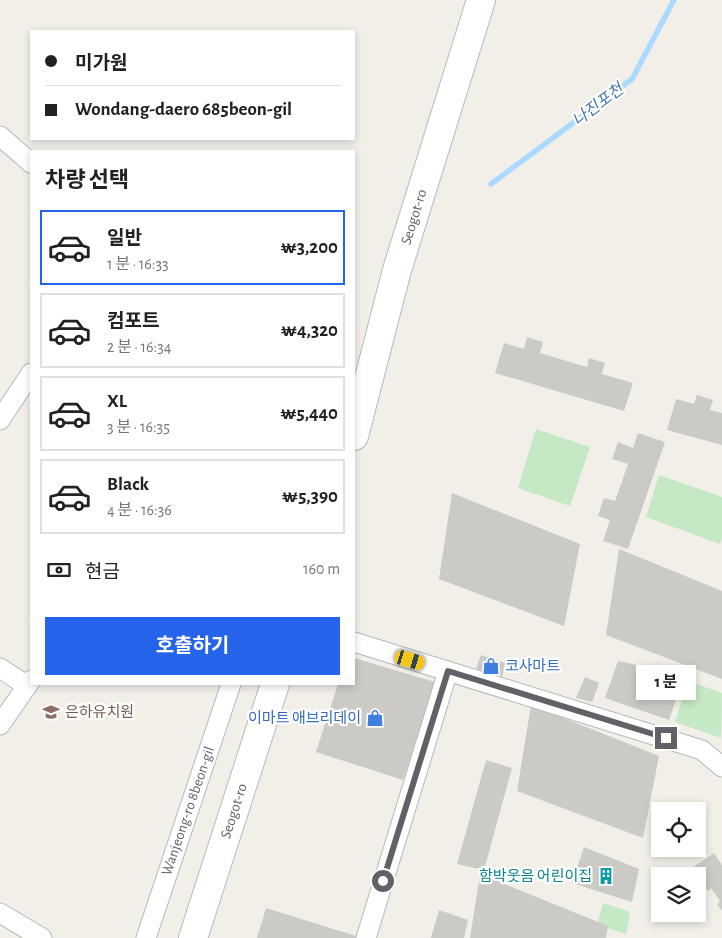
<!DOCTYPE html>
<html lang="ko">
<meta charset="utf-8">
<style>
:root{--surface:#fff;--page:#f6f6f6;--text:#222;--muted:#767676;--line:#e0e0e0;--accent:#2563eb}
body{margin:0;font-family:"Alegreya Sans","Noto Sans KR",sans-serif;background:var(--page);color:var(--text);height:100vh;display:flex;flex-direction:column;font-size:19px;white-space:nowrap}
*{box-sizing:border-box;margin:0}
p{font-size:16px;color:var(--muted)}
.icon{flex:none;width:28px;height:28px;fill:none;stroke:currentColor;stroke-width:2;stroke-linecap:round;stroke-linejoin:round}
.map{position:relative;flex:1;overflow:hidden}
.side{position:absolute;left:30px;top:150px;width:325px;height:535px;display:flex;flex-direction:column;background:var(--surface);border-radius:0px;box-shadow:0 2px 8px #0003}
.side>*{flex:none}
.guide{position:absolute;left:30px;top:30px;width:325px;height:110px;border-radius:0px;box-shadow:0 2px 8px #0003;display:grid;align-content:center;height:110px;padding:0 15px;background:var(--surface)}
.fabs{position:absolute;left:651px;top:802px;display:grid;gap:10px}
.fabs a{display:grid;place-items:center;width:55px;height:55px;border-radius:0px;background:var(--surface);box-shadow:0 2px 8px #0003;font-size:25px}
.end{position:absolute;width:22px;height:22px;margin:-11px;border:6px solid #5f6368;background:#fff;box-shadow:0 0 0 2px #fff}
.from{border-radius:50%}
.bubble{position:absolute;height:35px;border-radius:0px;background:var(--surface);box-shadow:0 2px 8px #0003;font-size:16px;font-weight:700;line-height:35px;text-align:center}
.car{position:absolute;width:15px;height:30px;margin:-15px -8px;border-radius:6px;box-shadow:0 0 4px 1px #0007;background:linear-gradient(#f5c518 24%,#345 0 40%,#f5c518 0 76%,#345 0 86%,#f5c518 0)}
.guide b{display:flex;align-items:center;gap:18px;height:48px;font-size:19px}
.guide b+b{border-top:1px solid var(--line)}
.guide i{width:12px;height:12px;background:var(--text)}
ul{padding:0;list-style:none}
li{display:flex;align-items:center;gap:15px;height:75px;margin:0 10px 8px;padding:0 5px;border:2px solid var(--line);border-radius:0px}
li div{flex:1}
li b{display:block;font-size:19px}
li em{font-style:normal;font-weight:700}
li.current{border-color:var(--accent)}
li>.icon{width:45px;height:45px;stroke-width:1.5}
h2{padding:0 15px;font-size:22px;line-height:60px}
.pay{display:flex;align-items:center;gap:12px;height:55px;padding:0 15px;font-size:19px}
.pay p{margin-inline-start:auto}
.cta{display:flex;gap:10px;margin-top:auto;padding:10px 15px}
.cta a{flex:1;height:58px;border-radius:0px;background:var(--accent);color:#fff;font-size:20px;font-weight:700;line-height:58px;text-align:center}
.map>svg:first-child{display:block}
</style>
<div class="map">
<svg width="722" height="938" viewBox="0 0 722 938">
<rect width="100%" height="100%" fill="#f1efe8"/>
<g fill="#c5e8c5">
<polygon points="536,429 590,447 570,506 518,488"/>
<polygon points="659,475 722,497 722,537 720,544 646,517"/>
<polygon points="688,681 722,693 721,738 675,722"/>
<polygon points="603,903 630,912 626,934 597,925"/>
</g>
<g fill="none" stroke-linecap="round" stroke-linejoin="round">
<polyline stroke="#aadaff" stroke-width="5.5" points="491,184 632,79 674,0"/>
</g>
<g fill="#cccac5">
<polygon points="527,337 543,342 540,353 587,367 589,358 605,363 602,374 633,383 624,411 495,373 504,343 524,349"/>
<polygon points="697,395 713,400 710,410 722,413 722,445 667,430 676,399 694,404"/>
<polygon points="638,433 665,442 628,549 603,541 610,520 598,516 604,498 615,501 628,464 612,459 618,442 633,448"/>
<polygon points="452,493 580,544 564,626 439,579"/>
<polygon points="619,549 722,591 722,679 606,635"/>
<polygon points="481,655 505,663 502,678 476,669"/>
<polygon points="354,658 435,682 403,780 316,752 338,684 354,684"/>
<polygon points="618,661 642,666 683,679 669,720 605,698"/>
<polygon points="585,677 599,683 592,702 576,698"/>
<polygon points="531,705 659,756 643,838 517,791"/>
<polygon points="486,760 512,768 484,870 457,864"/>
<polygon points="584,847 639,869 632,902 572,883"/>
<polygon points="714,853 722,865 722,911 717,904 720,901 711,888 708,891 692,868"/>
<polygon points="480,874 608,926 606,938 470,938"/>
<polygon points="266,908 356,936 355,938 257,938"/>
<polygon points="439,910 468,920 464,938 431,938"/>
</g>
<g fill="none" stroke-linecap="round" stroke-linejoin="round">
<g stroke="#b5b8bc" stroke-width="21">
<g id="street">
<polyline points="0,136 31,163"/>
<polyline points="0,420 31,373"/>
<polyline points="354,642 702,750 722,767"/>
<polyline points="0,668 27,686"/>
<polyline points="0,725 31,680"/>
<polyline points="0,913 42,938"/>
<polyline points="146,938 231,684"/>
<polyline points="366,938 448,671"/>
</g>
</g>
<g stroke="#b6babf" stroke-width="30">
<g id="secondary">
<polyline points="354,436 397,270 481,0"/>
<polyline points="193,938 275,684"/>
</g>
</g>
<use href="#street" stroke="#fff" stroke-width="19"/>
<use href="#secondary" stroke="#fff" stroke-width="28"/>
</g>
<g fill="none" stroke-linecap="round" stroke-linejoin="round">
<polyline stroke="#5f6368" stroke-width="6" points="383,881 448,671 666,738"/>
</g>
<defs>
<g id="shop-bare" transform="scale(1.35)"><path d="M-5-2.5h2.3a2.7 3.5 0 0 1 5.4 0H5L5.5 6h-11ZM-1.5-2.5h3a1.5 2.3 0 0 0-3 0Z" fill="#3f7fe0" stroke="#fff" stroke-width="2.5" paint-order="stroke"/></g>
<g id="school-bare" transform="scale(1.35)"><path d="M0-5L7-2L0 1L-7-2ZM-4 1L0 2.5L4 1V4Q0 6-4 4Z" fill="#8d6e63" stroke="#fff" stroke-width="2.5" paint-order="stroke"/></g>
<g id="building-bare" transform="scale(1.35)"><path d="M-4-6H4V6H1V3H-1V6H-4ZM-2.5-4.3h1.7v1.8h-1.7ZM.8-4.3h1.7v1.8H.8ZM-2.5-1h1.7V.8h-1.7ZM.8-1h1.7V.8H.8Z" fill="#0f9aa8" stroke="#fff" stroke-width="2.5" paint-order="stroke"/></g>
</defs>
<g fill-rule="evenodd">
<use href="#shop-bare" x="491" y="666"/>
<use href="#school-bare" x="51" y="712"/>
<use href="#shop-bare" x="375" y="718"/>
<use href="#building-bare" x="606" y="876"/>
</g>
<g text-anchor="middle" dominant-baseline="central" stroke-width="4.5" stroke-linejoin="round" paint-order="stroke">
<g font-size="15" fill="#5f6368" stroke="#fff">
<text transform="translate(414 217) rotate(-73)">Seogot-ro</text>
<text transform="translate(188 811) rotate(-71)">Wanjeong-ro 8beon-gil</text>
<text transform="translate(234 811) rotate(-72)">Seogot-ro</text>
</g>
<g font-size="15" fill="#366cbe" stroke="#fff" text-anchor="start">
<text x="505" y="666">코사마트</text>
<text x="361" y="718" text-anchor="end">이마트 애브리데이</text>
</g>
<g font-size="15" fill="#785e54" stroke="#fff" text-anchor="start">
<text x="65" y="712">은하유치원</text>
</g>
<g font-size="15" fill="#0d838f" stroke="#fff" text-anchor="end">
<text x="592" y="876">함박웃음 어린이집</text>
</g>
<g font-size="16" font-style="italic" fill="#4174aa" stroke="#fff">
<text transform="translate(598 105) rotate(-37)">나진포천</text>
</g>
</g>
</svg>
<div class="fabs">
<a><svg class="icon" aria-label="locate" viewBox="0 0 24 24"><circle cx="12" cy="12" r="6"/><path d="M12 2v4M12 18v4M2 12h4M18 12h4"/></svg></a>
<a><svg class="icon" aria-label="layers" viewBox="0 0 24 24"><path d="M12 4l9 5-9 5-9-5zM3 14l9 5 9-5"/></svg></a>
</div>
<i class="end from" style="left:383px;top:881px"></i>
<i class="end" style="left:666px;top:738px"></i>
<div class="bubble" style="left:636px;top:665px;width:60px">1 분</div>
<i class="car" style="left:410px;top:660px;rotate:107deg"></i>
<div class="guide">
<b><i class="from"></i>미가원</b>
<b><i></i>Wondang-daero 685beon-gil</b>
</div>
<section class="side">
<h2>차량 선택</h2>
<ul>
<li class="current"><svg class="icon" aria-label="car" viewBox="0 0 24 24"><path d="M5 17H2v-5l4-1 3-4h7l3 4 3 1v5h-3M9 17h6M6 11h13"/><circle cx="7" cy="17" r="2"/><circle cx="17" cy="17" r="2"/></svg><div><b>일반</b><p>1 분 · 16:33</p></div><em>₩3,200</em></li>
<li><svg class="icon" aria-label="car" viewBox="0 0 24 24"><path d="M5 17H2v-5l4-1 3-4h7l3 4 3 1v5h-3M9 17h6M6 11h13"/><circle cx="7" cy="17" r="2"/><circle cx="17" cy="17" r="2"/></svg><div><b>컴포트</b><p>2 분 · 16:34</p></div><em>₩4,320</em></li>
<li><svg class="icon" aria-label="car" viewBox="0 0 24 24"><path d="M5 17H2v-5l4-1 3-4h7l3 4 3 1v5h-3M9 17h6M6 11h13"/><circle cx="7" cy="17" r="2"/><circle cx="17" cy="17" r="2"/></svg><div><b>XL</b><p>3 분 · 16:35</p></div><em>₩5,440</em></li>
<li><svg class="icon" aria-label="car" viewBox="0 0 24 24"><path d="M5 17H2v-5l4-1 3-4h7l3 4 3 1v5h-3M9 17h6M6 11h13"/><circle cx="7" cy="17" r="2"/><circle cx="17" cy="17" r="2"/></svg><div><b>Black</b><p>4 분 · 16:36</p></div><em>₩5,390</em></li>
</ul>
<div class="pay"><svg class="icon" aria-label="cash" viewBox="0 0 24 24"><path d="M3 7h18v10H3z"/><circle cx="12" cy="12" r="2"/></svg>현금<p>160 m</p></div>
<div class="cta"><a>호출하기</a></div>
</section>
</div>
